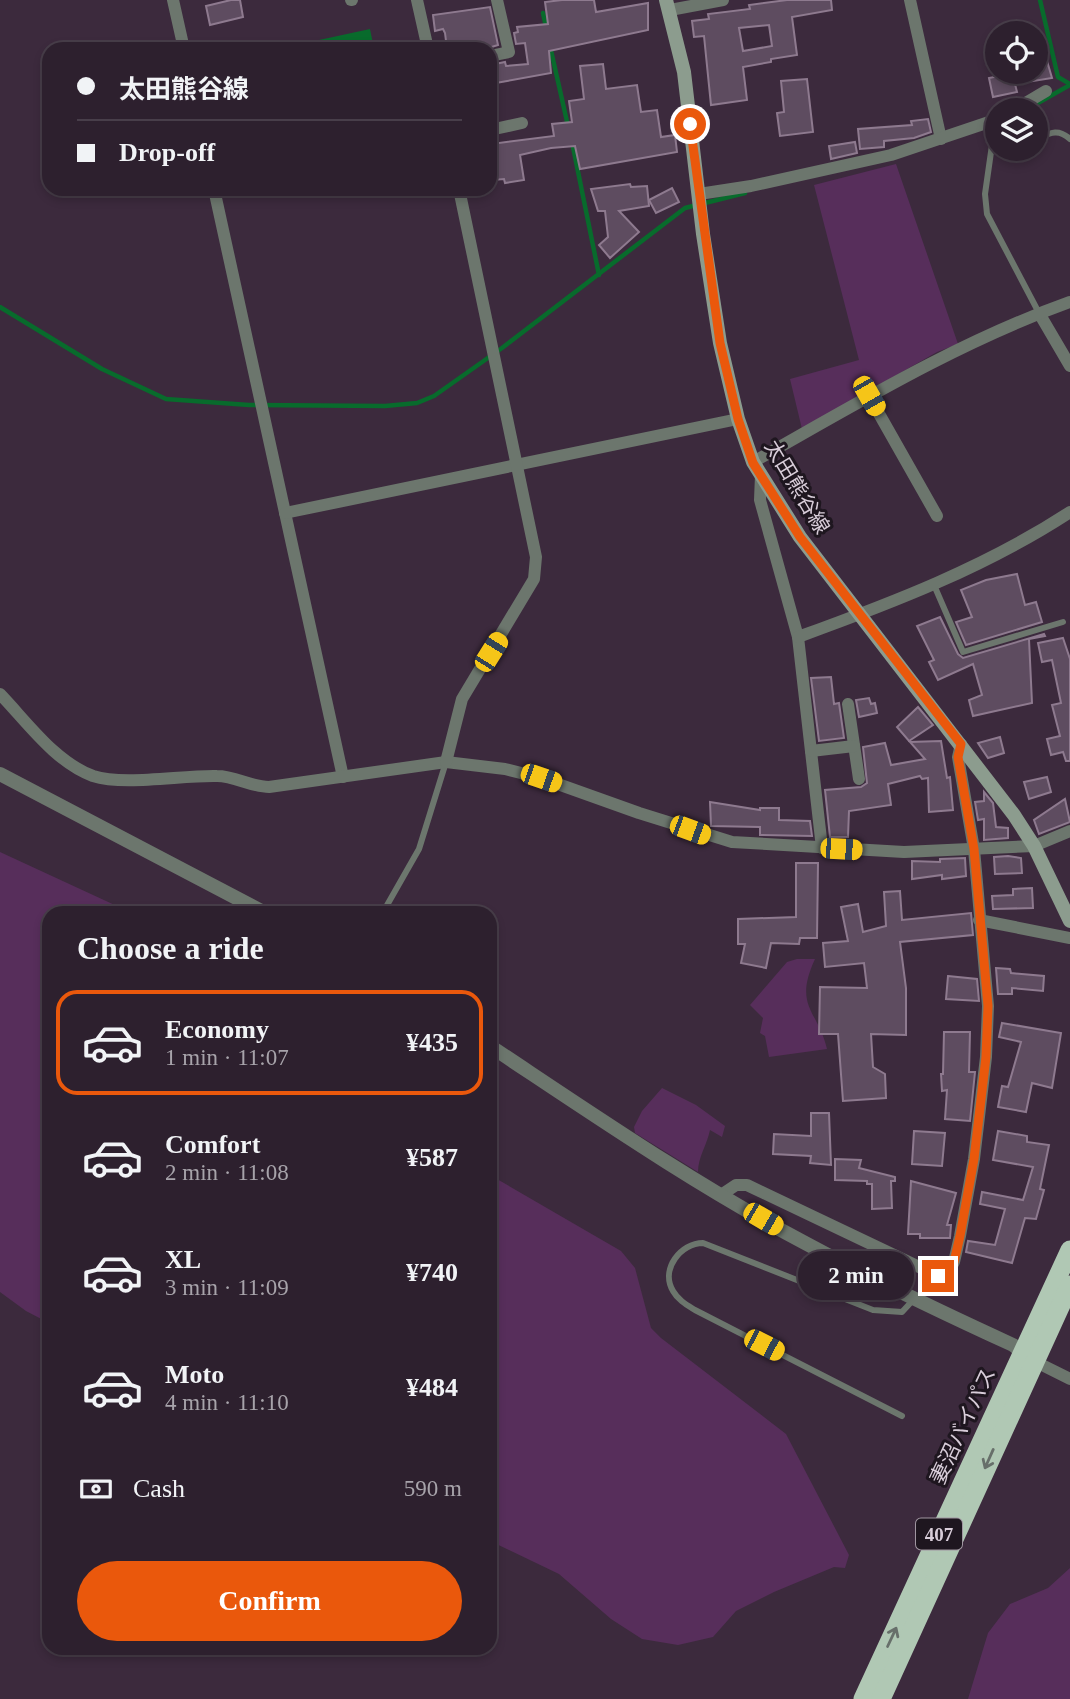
<!DOCTYPE html>
<meta charset="utf-8">
<style>
:root{--surface:#2d202e;--page:#392d3a;--text:#f1f3f6;--muted:#a7a3aa;--line:#483e4a;--accent:#ea580c}
body{margin:0;font-family:"Times New Roman","Noto Sans JP",serif;background:var(--page);color:var(--text);height:100vh;display:flex;flex-direction:column;font-size:26px;white-space:nowrap}
*{box-sizing:border-box;margin:0}
p{font-size:23px;color:var(--muted)}
.icon{flex:none;width:38px;height:38px;fill:none;stroke:currentColor;stroke-width:2;stroke-linecap:round;stroke-linejoin:round}
.map{position:relative;flex:1;overflow:hidden}
.drawer{position:absolute;left:42px;top:906px;width:455px;height:749px;display:flex;flex-direction:column;background:var(--surface);border-radius:21px;box-shadow:0 4px 10px #0003,0 0 0 2px var(--line)}
.drawer>*{flex:none}
.top-card{position:absolute;left:42px;top:42px;width:455px;height:154px;border-radius:21px;box-shadow:0 4px 10px #0003,0 0 0 2px var(--line);display:grid;align-content:center;height:154px;padding:0 35px;background:var(--surface)}
.fabs{position:absolute;left:985px;top:21px;display:grid;gap:14px}
.fabs a{display:grid;place-items:center;width:63px;height:63px;border-radius:50%;background:var(--surface);box-shadow:0 4px 10px #0003,0 0 0 2px var(--line);font-size:35px}
.end{position:absolute;width:32px;height:32px;margin:-16px;border:9px solid #ea580c;background:#fff;box-shadow:0 0 0 4px #fff}
.from{border-radius:50%}
.bubble{position:absolute;height:49px;border-radius:24px;background:var(--surface);box-shadow:0 4px 10px #0003,0 0 0 2px var(--line);font-size:23px;font-weight:700;line-height:49px;text-align:center}
.car{position:absolute;width:21px;height:42px;margin:-21px -10px;border-radius:9px;box-shadow:0 0 5px 2px #0007;background:linear-gradient(#f5c518 24%,#345 0 40%,#f5c518 0 76%,#345 0 86%,#f5c518 0)}
.top-card b{display:flex;align-items:center;gap:24px;height:66px;font-size:26px}
.top-card b+b{border-top:2px solid var(--line)}
.top-card i{width:18px;height:18px;background:var(--text)}
ul{padding:0;list-style:none}
li{display:flex;align-items:center;gap:21px;height:105px;margin:0 14px 10px;padding:0 21px;border:4px solid transparent;border-radius:21px}
li div{flex:1}
li b{display:block;font-size:26px}
li em{font-style:normal;font-weight:700}
li.on{border-color:var(--accent)}
li>.icon{width:63px;height:63px;stroke-width:1.5}
h2{padding:0 35px;font-size:32px;line-height:84px}
.pay{display:flex;align-items:center;gap:18px;height:77px;padding:0 35px;font-size:26px}
.pay p{margin-inline-start:auto}
.cta{display:flex;gap:14px;margin-top:auto;padding:14px 35px}
.cta a{flex:1;height:80px;border-radius:42px;background:var(--accent);color:#fff;font-size:28px;font-weight:700;line-height:80px;text-align:center}
.map>svg:first-child{display:block}
</style>
<div class="map">
<svg width="1070" height="1699" viewBox="0 0 1070 1699">
<rect width="100%" height="100%" fill="#3c2a3d"/>
<g fill="#572e5b">
<polygon points="896,164 958,344 937,352 802,429 790,379 859,360 814,185"/>
<polygon points="0,852 132,913 49,914 49,1323 26,1311 0,1292"/>
<path d="M 797,959 L 815,959 C 793,1007 818,1010 827,1049 L 769,1057 L 765,1036 L 760,1033 L 763,1018 L 750,1005 L 787,962 Z"/>
<path d="M 662,1088 L 696,1105 L 725,1126 L 722,1137 L 710,1130 C 707,1145 698,1157 698,1172 L 635,1133 L 634,1127 L 642,1111 Z"/>
<polygon points="490,1175 621,1251 635,1268 651,1328 661,1338 786,1434 849,1555 845,1568 834,1567 774,1592 736,1611 713,1637 678,1645 642,1639 611,1619 559,1574 490,1541"/>
<polygon points="1070,1568 1070,1699 968,1699 988,1633 1010,1604 1048,1588"/>
</g>
<polygon fill="#086b2c" points="370,29 374,49 321,49 319,40"/>
<g fill="none" stroke-linecap="round" stroke-linejoin="round">
<g stroke="#086b2c" stroke-width="4.5">
<polyline points="1040,0 1058,77 1070,84"/>
<polyline points="543,13 546,27"/>
<polyline points="550,46 568,126"/>
<polyline points="1038,103 1070,85"/>
<polyline points="572,142 599,275"/>
<polyline points="0,307 102,369 166,399 249,405 385,406 417,403 434,396 502,348 685,208 745,193"/>
</g>
</g>
<g fill="#5e4c60" stroke="#8e7a8f" stroke-width="2" fill-rule="evenodd">
<polygon points="231,0 240,0 243,17 210,25 206,6"/>
<polygon points="562,0 594,0 596,12 648,3 648,30 549,51 551,73 490,84 490,65 505,62 506,66 528,64 525,43 516,44 514,33 518,32 517,27 548,24 545,2"/>
<path d="M 787,0 L 831,0 L 832,10 L 792,17 L 797,55 L 771,59 L 771,62 L 743,67 L 747,100 L 711,105 L 704,36 L 694,37 L 692,21 L 709,19 L 708,14 L 750,9 L 749,5 ZM 769,25 L 772,46 L 743,51 L 739,28 Z"/>
<polygon points="490,7 498,45 485,49 447,49 445,33 443,29 435,31 433,15"/>
<polygon points="1047,61 1052,78 1015,84 1017,92 993,97 989,78 1019,72 1036,72 1036,63"/>
<polygon points="603,64 606,89 637,85 641,112 657,110 661,137 675,135 677,152 580,169 575,146 551,148 520,155 524,180 505,183 504,179 493,180 491,144 554,136 552,124 572,122 569,101 584,99 580,66"/>
<polygon points="807,79 813,132 780,136 777,113 784,112 781,81"/>
<polygon points="928,119 931,132 914,138 884,141 884,147 860,149 858,129 912,125 911,121"/>
<polygon points="855,142 857,153 831,159 829,146"/>
<polygon points="630,184 631,187 647,186 649,206 619,211 639,232 610,258 599,245 608,237 605,211 598,211 591,189"/>
<polygon points="672,188 679,202 656,213 649,200"/>
<polygon points="1017,574 1025,605 1036,602 1042,622 966,645 956,622 972,617 961,590 986,580"/>
<polygon points="940,617 958,654 963,658 1044,634 1045,636 1029,639 1032,703 973,716 969,700 982,695 973,664 938,680 929,662 934,660 917,626"/>
<polygon points="1063,638 1070,659 1070,761 1066,761 1063,752 1051,755 1047,739 1060,736 1052,705 1061,703 1052,660 1042,662 1038,643"/>
<polygon points="831,677 834,704 839,703 844,738 819,741 811,678"/>
<polygon points="869,698 871,704 875,703 877,713 859,717 856,700"/>
<polygon points="918,707 933,725 909,741 897,727"/>
<polygon points="1000,737 1004,753 988,758 978,743"/>
<polygon points="941,741 947,778 950,777 953,810 929,812 928,778 922,779 920,776 888,784 891,805 849,811 848,837 830,837 825,790 861,787 867,783 863,747 885,743 891,765 925,759 910,742"/>
<polygon points="1047,777 1051,792 1029,799 1024,782"/>
<polygon points="984,792 993,803 996,827 1008,828 1008,838 984,840 984,819 978,820 975,802 984,801"/>
<polygon points="1065,799 1070,822 1039,834 1034,820"/>
<polygon points="710,802 760,810 760,808 779,808 779,820 810,821 812,836 760,835 760,827 711,826"/>
<polygon points="1008,856 1021,858 1022,873 995,874 994,857"/>
<polygon points="965,858 966,876 942,879 942,875 912,879 912,861 940,862 940,859"/>
<polygon points="796,863 818,863 817,938 800,938 799,944 771,943 766,968 741,963 745,944 738,944 738,919 796,917"/>
<polygon points="1032,888 1033,908 993,909 992,896 1013,895 1013,889"/>
<polygon points="900,891 902,920 971,913 973,935 900,942 906,988 906,1035 871,1034 873,1067 885,1074 886,1098 843,1101 838,1034 819,1034 820,987 867,988 864,963 825,967 823,943 848,941 841,907 858,904 863,932 886,926 884,892"/>
<polygon points="996,968 1010,969 1011,973 1044,976 1043,991 1012,988 1012,994 998,994"/>
<polygon points="948,976 977,979 979,1001 946,999"/>
<polygon points="1002,1023 1061,1033 1052,1088 1032,1083 1026,1112 998,1107 1002,1086 1008,1087 1021,1042 999,1037"/>
<polygon points="944,1032 970,1032 969,1072 975,1072 970,1121 945,1119 947,1090 942,1091 941,1074 943,1074"/>
<polygon points="811,1113 829,1113 831,1165 810,1163 811,1156 773,1154 774,1134 811,1136"/>
<polygon points="914,1131 945,1133 942,1166 912,1164"/>
<polygon points="998,1131 1027,1136 1027,1142 1049,1145 1040,1189 1044,1190 1036,1219 1025,1218 1012,1263 966,1252 968,1241 995,1245 1005,1209 980,1204 982,1192 1023,1200 1033,1167 993,1160"/>
<polygon points="835,1159 861,1160 859,1168 895,1177 895,1181 891,1181 892,1208 872,1209 872,1184 867,1184 867,1181 835,1180"/>
<polygon points="911,1181 956,1193 947,1225 951,1225 950,1238 920,1238 920,1234 908,1234"/>
</g>
<g fill="none" stroke-linecap="round" stroke-linejoin="round">
<g stroke="#6c766d" stroke-width="6">
<polyline points="991,122 994,131 985,194 987,214 1039,313"/>
<path d="M 1036,139 C 1050,133 1058,128 1070,139"/>
<polyline points="934,585 963,652 1063,622"/>
<polyline points="382,914 419,849 446,762"/>
<path d="M 902,1416 L 695,1310 C 687,1305 678,1300 673,1291 C 660,1269 681,1243 703,1243 L 873,1310 L 902,1312 L 914,1299"/>
</g>
<g stroke="#6c766d" stroke-width="12">
<polyline points="173,0 184,49"/>
<polyline points="351,0 352,0"/>
<polyline points="417,0 428,49"/>
<polyline points="910,0 941,139"/>
<polyline points="670,10 723,0"/>
<polyline points="490,56 509,52 497,0"/>
<polyline points="1014,110 1046,91"/>
<polyline points="490,130 522,123"/>
<polyline points="214,189 343,777"/>
<polyline points="699,194 751,186 891,155 998,119"/>
<polyline points="1039,313 1070,366"/>
<polyline points="869,396 937,516"/>
<path d="M 753,462 C 856,404 958,342 1070,302"/>
<polyline points="761,475 760,500 798,637 822,848"/>
<polyline points="285,513 738,419"/>
<path d="M 798,637 C 892,603 986,567 1070,512"/>
<path d="M 0,694 C 27,722 55,762 93,776 C 124,786 182,775 217,776 C 235,776 251,787 269,787 L 446,762 L 505,769 L 541,778 L 639,813 L 732,842 L 904,852 L 1034,846 L 1070,831"/>
<polyline points="848,704 859,779"/>
<polyline points="811,751 854,746"/>
<polyline points="446,762 462,699 534,579 536,557 459,189"/>
<polyline points="979,920 1070,938"/>
<polyline points="721,1195 736,1185 747,1185 938,1276 948,1273 954,1262 960,1236 974,1159 986,1057 988,1006 974,849 958,757 961,744"/>
<polyline points="1034,1361 1070,1379"/>
</g>
<g stroke="#6c766d" stroke-width="14">
<polyline points="0,774 267,914"/>
<path d="M 490,1046 C 594,1115 697,1186 807,1244 C 874,1280 943,1313 1013,1345 L 1030,1358"/>
</g>
<polyline stroke="#8c9c8e" stroke-width="14" points="666,0 684,72 703,234 720,343 738,419 753,462 800,537 1014,815 1034,846 1070,921"/>
<g stroke="#b0c8b4" stroke-width="19">
<polyline points="863,1699 1070,1250"/>
<polyline points="881,1699 1070,1285"/>
</g>
</g>
<defs><path id="oneway-shaft" d="M-6 0H5M1.5-3L5.5 0L1.5 3" fill="none" stroke-width="1.6" stroke-linecap="round" stroke-linejoin="round" transform="scale(1.75)"/></defs>
<g stroke="#676f6a">
<use href="#oneway-shaft" transform="translate(989 1459) rotate(114)"/>
<use href="#oneway-shaft" transform="translate(892 1637) rotate(-65)"/>
</g>
<g fill="none" stroke-linecap="round" stroke-linejoin="round">
<polyline stroke="#ea580c" stroke-width="9" points="690,124 720,343 738,419 753,463 800,537 961,744 958,757 974,849 988,1006 986,1057 974,1159 960,1236 954,1262 948,1273 938,1276"/>
</g>
<g text-anchor="middle" dominant-baseline="central" stroke-width="6" stroke-linejoin="round" paint-order="stroke">
<rect fill="#1e161f" stroke="#a096a1" stroke-width="2" x="916" y="1518.5" width="46" height="31" rx="5"/>
<g font-size="19" font-weight="bold" fill="#d8cdd9">
<text x="939" y="1534">407</text>
</g>
<g font-size="21" fill="#d8cdd9" stroke="#1e161f">
<text transform="translate(797 487) rotate(59)">太田熊谷線</text>
<text transform="translate(963 1426) rotate(-65)">妻沼バイパス</text>
</g>
</g>
</svg>
<div class="fabs">
<a><svg class="icon" aria-label="locate" viewBox="0 0 24 24"><circle cx="12" cy="12" r="6"/><path d="M12 2v4M12 18v4M2 12h4M18 12h4"/></svg></a>
<a><svg class="icon" aria-label="layers" viewBox="0 0 24 24"><path d="M12 4l9 5-9 5-9-5zM3 14l9 5 9-5"/></svg></a>
</div>
<i class="end from" style="left:690px;top:124px"></i>
<i class="end" style="left:938px;top:1276px"></i>
<div class="bubble" style="left:798px;top:1251px;width:116px">2 min</div>
<i class="car" style="left:869px;top:396px;rotate:150deg"></i>
<i class="car" style="left:491px;top:652px;rotate:32deg"></i>
<i class="car" style="left:541px;top:778px;rotate:109deg"></i>
<i class="car" style="left:690px;top:830px;rotate:110deg"></i>
<i class="car" style="left:841px;top:849px;rotate:93deg"></i>
<i class="car" style="left:763px;top:1219px;rotate:120deg"></i>
<i class="car" style="left:764px;top:1345px;rotate:117deg"></i>
<div class="top-card">
<b><i class="from"></i>太田熊谷線</b>
<b><i></i>Drop-off</b>
</div>
<section class="drawer">
<h2>Choose a ride</h2>
<ul>
<li class="on"><svg class="icon" aria-label="car" viewBox="0 0 24 24"><path d="M5 17H2v-5l4-1 3-4h7l3 4 3 1v5h-3M9 17h6M6 11h13"/><circle cx="7" cy="17" r="2"/><circle cx="17" cy="17" r="2"/></svg><div><b>Economy</b><p>1 min · 11:07</p></div><em>¥435</em></li>
<li><svg class="icon" aria-label="car" viewBox="0 0 24 24"><path d="M5 17H2v-5l4-1 3-4h7l3 4 3 1v5h-3M9 17h6M6 11h13"/><circle cx="7" cy="17" r="2"/><circle cx="17" cy="17" r="2"/></svg><div><b>Comfort</b><p>2 min · 11:08</p></div><em>¥587</em></li>
<li><svg class="icon" aria-label="car" viewBox="0 0 24 24"><path d="M5 17H2v-5l4-1 3-4h7l3 4 3 1v5h-3M9 17h6M6 11h13"/><circle cx="7" cy="17" r="2"/><circle cx="17" cy="17" r="2"/></svg><div><b>XL</b><p>3 min · 11:09</p></div><em>¥740</em></li>
<li><svg class="icon" aria-label="car" viewBox="0 0 24 24"><path d="M5 17H2v-5l4-1 3-4h7l3 4 3 1v5h-3M9 17h6M6 11h13"/><circle cx="7" cy="17" r="2"/><circle cx="17" cy="17" r="2"/></svg><div><b>Moto</b><p>4 min · 11:10</p></div><em>¥484</em></li>
</ul>
<div class="pay"><svg class="icon" aria-label="cash" viewBox="0 0 24 24"><path d="M3 7h18v10H3z"/><circle cx="12" cy="12" r="2"/></svg>Cash<p>590 m</p></div>
<div class="cta"><a>Confirm</a></div>
</section>
</div>
